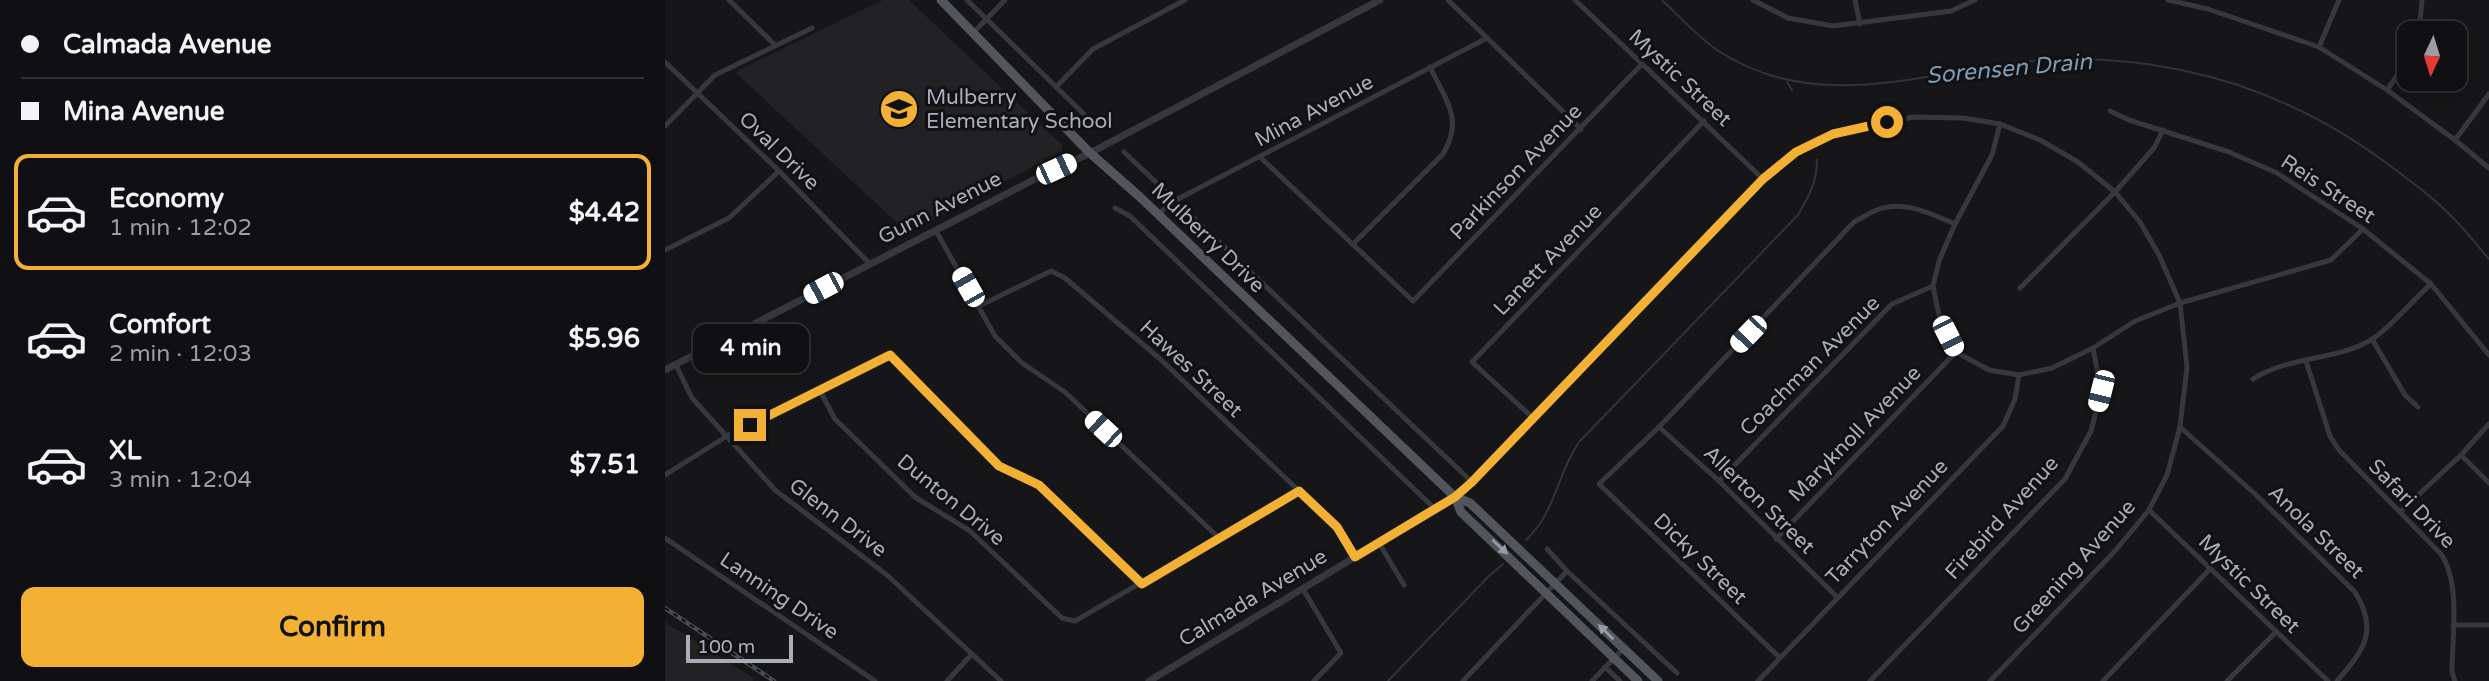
<!DOCTYPE html>
<meta charset="utf-8">
<style>
:root{--surface:#101012;--page:#19191b;--text:#f1f3f6;--muted:#9c9d9f;--line:#303032;--accent:#f2b134}
body{margin:0;font-family:"Varela Round",sans-serif;background:var(--page);color:var(--text);height:100vh;display:flex;flex-direction:column;font-size:26px;white-space:nowrap}
*{box-sizing:border-box;margin:0}
p{font-size:23px;color:var(--muted)}
.icon{flex:none;width:38px;height:38px;fill:none;stroke:currentColor;stroke-width:2;stroke-linecap:round;stroke-linejoin:round}
.map{position:relative;flex:1;overflow:hidden}
.panel{display:flex;flex-direction:column;background:var(--surface);width:665px}
.panel>*{flex:none}
.hud{display:grid;align-content:center;height:154px;padding:0 21px;background:var(--surface)}
.needle{width:46px;rotate:184deg}
.buttons{position:absolute;left:1732px;top:21px;display:grid;gap:14px}
.buttons a{display:grid;place-items:center;width:70px;height:70px;border-radius:14px;background:var(--surface);box-shadow:0 4px 18px #0003,0 0 0 2px var(--line);font-size:35px}
.scale{position:absolute;left:21px;bottom:18px;width:107px;box-sizing:border-box;padding-left:7px;border:4px solid #a8adb8;border-top:0;font-size:19px;line-height:24px;white-space:nowrap;color:#a8adb8;-webkit-text-stroke:5px #111113;paint-order:stroke}
.end{position:absolute;width:32px;height:32px;margin:-16px;border:9px solid #f2b134;background:#111;box-shadow:0 0 0 4px #111}
.from{border-radius:50%}
.bubble{position:absolute;height:49px;border-radius:14px;background:var(--surface);box-shadow:0 4px 18px #0003,0 0 0 2px var(--line);font-size:23px;font-weight:700;line-height:49px;text-align:center}
.car{position:absolute;width:21px;height:42px;margin:-21px -10px;border-radius:9px;box-shadow:0 0 5px 2px #0007;background:linear-gradient(#fff 24%,#345 0 40%,#fff 0 76%,#345 0 86%,#fff 0)}
.hud b{display:flex;align-items:center;gap:24px;height:66px;font-size:26px}
.hud b+b{border-top:2px solid var(--line)}
.hud i{width:18px;height:18px;background:var(--text)}
ul{padding:0;list-style:none}
li{display:flex;align-items:center;gap:21px;height:116px;margin:0 14px 10px;padding:0 7px;border:4px solid transparent;border-radius:14px}
li div{flex:1}
li b{display:block;font-size:26px}
li em{font-style:normal;font-weight:700}
li.current{border-color:var(--accent)}
li>.icon{width:63px;height:63px;stroke-width:1.5}
.primary-button{display:flex;gap:14px;margin-top:auto;padding:14px 21px}
.primary-button a{flex:1;height:80px;border-radius:14px;background:var(--accent);color:#111;font-size:28px;font-weight:700;line-height:80px;text-align:center}
main{display:flex;flex:1;min-height:0}
.map>svg:first-child{display:block}
</style>
<main>
<section class="panel">
<div class="hud">
<b><i class="from"></i>Calmada Avenue</b>
<b><i></i>Mina Avenue</b>
</div>
<ul>
<li class="current"><svg class="icon" aria-label="car" viewBox="0 0 24 24"><path d="M5 17H2v-5l4-1 3-4h7l3 4 3 1v5h-3M9 17h6M6 11h13"/><circle cx="7" cy="17" r="2"/><circle cx="17" cy="17" r="2"/></svg><div><b>Economy</b><p>1 min · 12:02</p></div><em>$4.42</em></li>
<li><svg class="icon" aria-label="car" viewBox="0 0 24 24"><path d="M5 17H2v-5l4-1 3-4h7l3 4 3 1v5h-3M9 17h6M6 11h13"/><circle cx="7" cy="17" r="2"/><circle cx="17" cy="17" r="2"/></svg><div><b>Comfort</b><p>2 min · 12:03</p></div><em>$5.96</em></li>
<li><svg class="icon" aria-label="car" viewBox="0 0 24 24"><path d="M5 17H2v-5l4-1 3-4h7l3 4 3 1v5h-3M9 17h6M6 11h13"/><circle cx="7" cy="17" r="2"/><circle cx="17" cy="17" r="2"/></svg><div><b>XL</b><p>3 min · 12:04</p></div><em>$7.51</em></li>
</ul>
<div class="primary-button"><a>Confirm</a></div>
</section>
<div class="map">
<svg width="1824" height="681" viewBox="0 0 1824 681">
<rect width="100%" height="100%" fill="#161618"/>
<g fill="#222225">
<polygon points="218,0 244,0 397,145 397,151 243,233 70,72"/>
<polygon points="0,622 90,679 87,681 0,681"/>
</g>
<g fill="none" stroke-linecap="round" stroke-linejoin="round">
<g stroke="#2c353c" stroke-width="2">
<path d="M 997,0 C 1014,16 1032,36 1052,50 C 1162,123 1284,60 1403,59 C 1527,58 1635,96 1732,171 C 1752,186 1772,201 1789,219 C 1801,231 1812,245 1824,259"/>
<polyline points="1122,82 1127,90"/>
<path d="M 861,540 C 891,512 892,473 915,441 L 1133,215 C 1144,196 1152,182 1152,160"/>
<polyline points="723,681 823,577 838,564"/>
</g>
<g stroke="#37383d" stroke-width="5">
<polyline points="64,0 110,45"/>
<polyline points="302,0 429,124"/>
<polyline points="783,0 916,129"/>
<polyline points="910,0 1098,179"/>
<polyline points="1088,0 1123,18 1168,26 1286,11 1310,0"/>
<polyline points="1190,0 1195,24"/>
<polyline points="1503,0 1543,9 1654,47 1722,90 1790,140 1824,168"/>
<polyline points="1754,33 1757,0"/>
<polyline points="307,34 340,0"/>
<polyline points="1654,47 1674,0"/>
<polyline points="0,62 114,171 205,264"/>
<polyline points="391,87 428,49 520,0"/>
<polyline points="1722,90 1745,57"/>
<polyline points="1445,111 1464,120 1564,152 1612,173 1698,229 1766,284 1824,355"/>
<polyline points="1335,124 1327,155 1290,224 1274,261 1268,286 1275,320 1291,352 1324,370 1354,375 1387,368 1428,348 1470,321 1515,303 1666,260 1698,229"/>
<polyline points="0,126 50,75 147,28"/>
<polyline points="1790,140 1824,94"/>
<polyline points="459,152 807,482"/>
<polyline points="596,158 748,301 977,64"/>
<polyline points="450,208 465,216 770,509"/>
<polyline points="493,214 511,200 822,38"/>
<polyline points="271,231 330,336 357,363 400,392 554,538"/>
<path d="M 688,244 L 778,154 C 799,119 781,101 765,67"/>
<polyline points="0,250 64,218 114,171"/>
<polyline points="1355,288 1450,192 1489,148 1498,130"/>
<polyline points="314,306 386,271 400,278 494,358 672,527 690,557"/>
<polyline points="1707,339 1740,395 1753,407"/>
<path d="M 1641,361 L 1665,436 L 1674,450 L 1776,554 C 1796,584 1787,637 1787,672 L 1790,681"/>
<polyline points="11,365 27,398 110,490 222,575 336,681"/>
<path d="M 1588,379 C 1623,356 1670,361 1706,340 C 1723,330 1750,298 1766,284"/>
<polyline points="154,389 170,419 250,497 305,531 397,618 410,621 634,491"/>
<polyline points="868,418 807,362 1039,121"/>
<polyline points="994,427 1054,481 1172,597"/>
<path d="M 1515,427 L 1590,494 L 1690,592 C 1714,631 1699,650 1672,681"/>
<polyline points="1796,455 1824,483"/>
<polyline points="0,475 62,436 225,355 334,466 374,485 476,584"/>
<polyline points="1054,481 1227,304 1268,286"/>
<polyline points="790,497 1098,179 1131,152 1168,134 1248,117 1298,118 1335,124 1375,140 1413,162 1450,192 1475,222 1494,255 1515,303 1522,367 1515,427 1502,475 1484,510 1450,551 1325,681"/>
<polyline points="1484,510 1663,681"/>
<polyline points="1735,512 1796,455 1824,424"/>
<polyline points="0,538 210,681"/>
<polyline points="1111,539 1291,352"/>
<polyline points="714,543 739,585"/>
<polyline points="882,549 902,571 1012,673"/>
<polyline points="638,589 676,653 649,681"/>
<polyline points="1788,625 1824,625"/>
<path d="M 1114,657 L 934,484 L 994,427 L 1189,222 C 1197,218 1206,212 1214,209 C 1240,200 1266,214 1290,224"/>
<polyline points="940,667 955,681"/>
<polyline points="282,681 307,654"/>
<polyline points="798,681 902,571"/>
<polyline points="927,681 958,649"/>
<polyline points="1093,681 1338,426 1350,399 1354,375"/>
<polyline points="1205,681 1400,479 1426,431 1436,391 1428,348"/>
<polyline points="1438,681 1545,569"/>
<polyline points="1562,681 1611,632"/>
</g>
<g stroke="#37383d" stroke-width="7">
<polyline points="0,370 374,177 425,153 715,0"/>
<polyline points="484,681 790,497"/>
</g>
<g stroke="#53555c" stroke-width="9">
<polyline points="276,0 425,153 475,197 790,497 805,503 993,681"/>
<polyline points="790,497 796,512 973,681"/>
</g>
<g stroke="#4a4c52" stroke-width="4.5">
<polyline id="rail" points="0,608 109,681"/>
</g>
<use href="#rail" stroke="#111113" stroke-width="2" stroke-dasharray="5" stroke-linecap="butt"/>
</g>
<defs><path id="oneway-solid" d="M-6-.8H1V-3.2L6.5 0L1 3.2V.8H-6Z" transform="scale(1.75)"/></defs>
<g fill="#979ba6">
<use href="#oneway-solid" transform="translate(835 547) rotate(43)"/>
<use href="#oneway-solid" transform="translate(941 632) rotate(-136)"/>
</g>
<g fill="none" stroke-linecap="round" stroke-linejoin="round">
<polyline stroke="#f2b134" stroke-width="9" points="85,425 225,355 334,466 374,485 477,584 634,491 672,527 690,557 790,497 807,482 1098,179 1131,152 1168,134 1222,122"/>
</g>
<defs>
<g id="school-disc" transform="scale(2.0125)"><circle r="9.5" fill="#f2b134" stroke="#111113"/><path d="M0-5L7-2L0 1L-7-2ZM-4 1L0 2.5L4 1V4Q0 6-4 4Z" fill="#111"/></g>
</defs>
<g fill-rule="evenodd">
<use href="#school-disc" x="234" y="109"/>
</g>
<g text-anchor="middle" dominant-baseline="central" stroke-width="6" stroke-linejoin="round" paint-order="stroke">
<g font-size="21" fill="#a8adb8" stroke="#111113">
<text transform="translate(1015 78) rotate(43)">Mystic Street</text>
<text transform="translate(649 111) rotate(-28)">Mina Avenue</text>
<text transform="translate(114 151) rotate(44)">Oval Drive</text>
<text transform="translate(851 172) rotate(-46)">Parkinson Avenue</text>
<text transform="translate(1663 189) rotate(33)">Reis Street</text>
<text transform="translate(275 208) rotate(-27)">Gunn Avenue</text>
<text transform="translate(543 238) rotate(44)">Mulberry Drive</text>
<text transform="translate(883 260) rotate(-46)">Lanett Avenue</text>
<text transform="translate(1145 366) rotate(-45)">Coachman Avenue</text>
<text transform="translate(526 369) rotate(43)">Hawes Street</text>
<text transform="translate(1190 434) rotate(-46)">Maryknoll Avenue</text>
<text transform="translate(286 500) rotate(39)">Dunton Drive</text>
<text transform="translate(1094 500) rotate(44)">Allerton Street</text>
<text transform="translate(1747 504) rotate(46)">Safari Drive</text>
<text transform="translate(173 518) rotate(37)">Glenn Drive</text>
<text transform="translate(1337 518) rotate(-48)">Firebird Avenue</text>
<text transform="translate(1222 522) rotate(-46)">Tarryton Avenue</text>
<text transform="translate(1651 532) rotate(44)">Anola Street</text>
<text transform="translate(1035 559) rotate(44)">Dicky Street</text>
<text transform="translate(1409 567) rotate(-48)">Greening Avenue</text>
<text transform="translate(1584 584) rotate(44)">Mystic Street</text>
<text transform="translate(114 596) rotate(34)">Lanning Drive</text>
<text transform="translate(588 598) rotate(-31)">Calmada Avenue</text>
</g>
<g font-size="21" fill="#a8adb8" stroke="#111113" text-anchor="start">
<text x="261" y="97">Mulberry<tspan x="261" dy="24">Elementary School</tspan></text>
</g>
<g font-size="23" font-style="italic" fill="#7f9bb3" stroke="#111113">
<text transform="translate(1344 69) rotate(-5)">Sorensen Drain</text>
</g>
</g>
</svg>
<div class="buttons">
<a><svg class="needle" viewBox="-14 -14 28 28"><path d="M0-13l5 13h-10z" fill="#e53935"/><path d="M0 13l5-13h-10z" fill="#9c9d9f"/></svg></a>
</div>
<div class="scale">100 m</div>
<i class="end from" style="left:1222px;top:122px"></i>
<i class="end" style="left:85px;top:425px"></i>
<div class="bubble" style="left:28px;top:324px;width:116px">4 min</div>
<i class="car" style="left:391px;top:169px;rotate:65deg"></i>
<i class="car" style="left:303px;top:287px;rotate:330deg"></i>
<i class="car" style="left:158px;top:288px;rotate:242deg"></i>
<i class="car" style="left:1083px;top:334px;rotate:224deg"></i>
<i class="car" style="left:1283px;top:336px;rotate:153deg"></i>
<i class="car" style="left:1436px;top:391px;rotate:194deg"></i>
<i class="car" style="left:438px;top:429px;rotate:313deg"></i>
</div>
</main>
